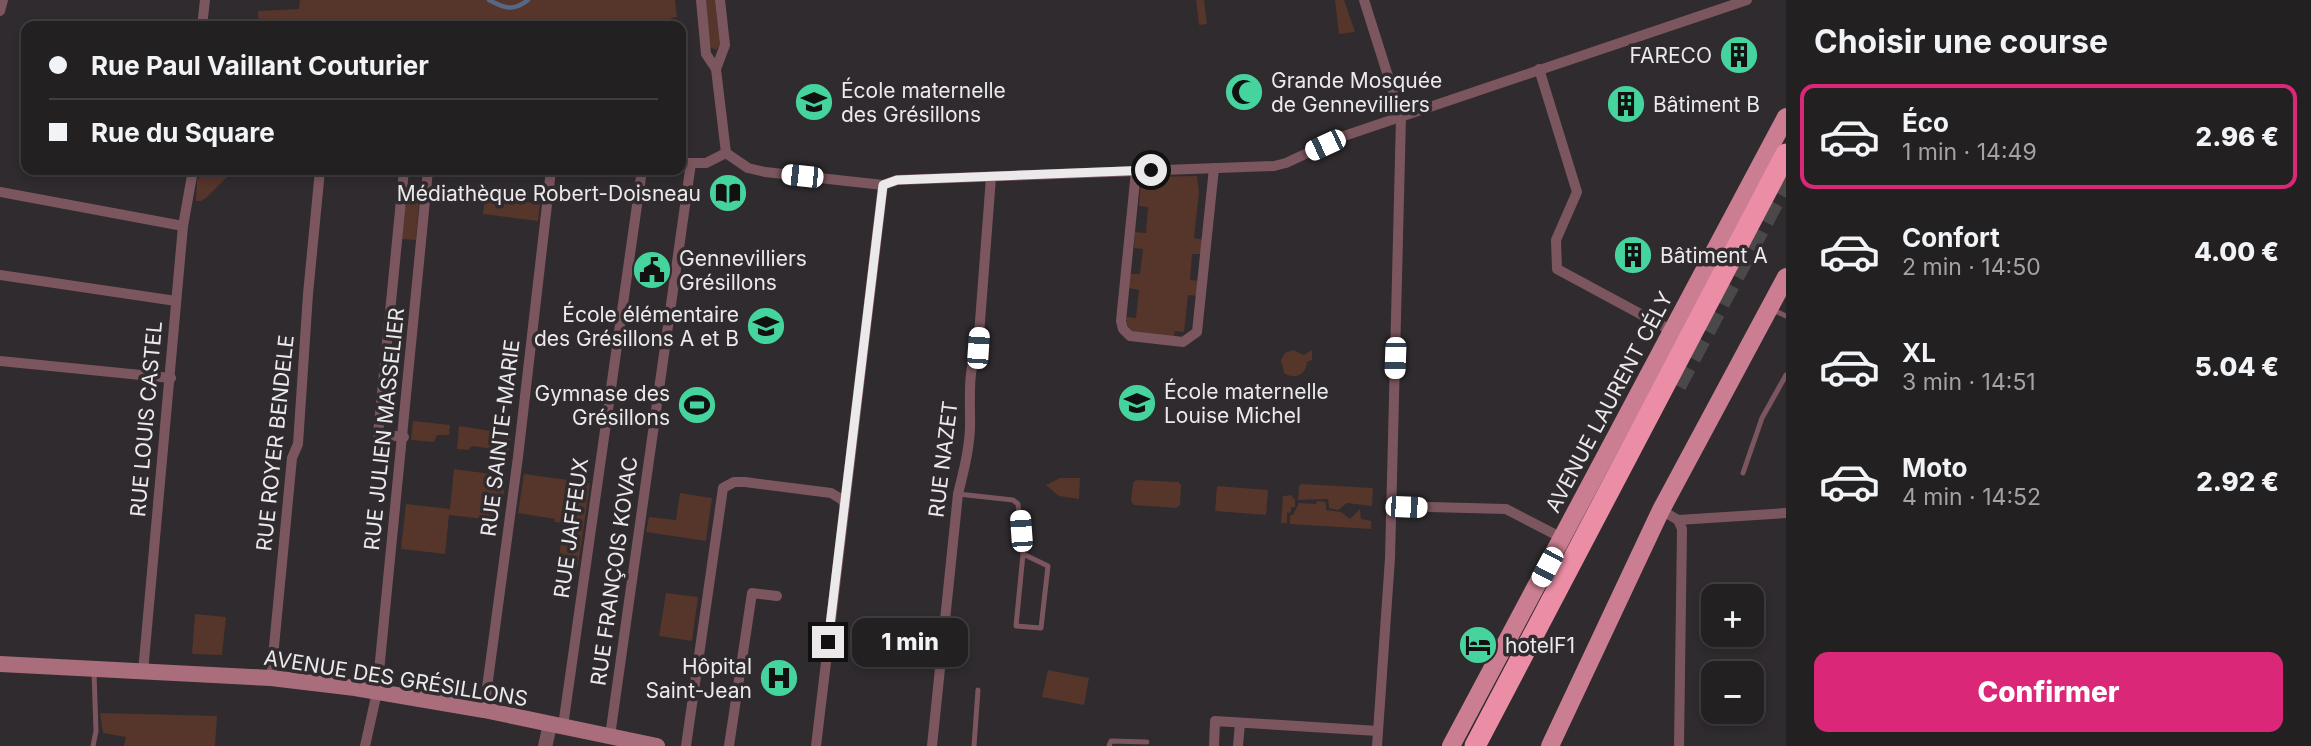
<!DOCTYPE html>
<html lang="fr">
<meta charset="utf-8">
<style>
:root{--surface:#232022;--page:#2b282a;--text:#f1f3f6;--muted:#a3a3a5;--line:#403e40;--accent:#db2777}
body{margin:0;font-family:Inter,sans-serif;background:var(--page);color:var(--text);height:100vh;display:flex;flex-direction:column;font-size:26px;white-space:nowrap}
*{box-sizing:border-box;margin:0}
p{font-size:23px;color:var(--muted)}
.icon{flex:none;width:38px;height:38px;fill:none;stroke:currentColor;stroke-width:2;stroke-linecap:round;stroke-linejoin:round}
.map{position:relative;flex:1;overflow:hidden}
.details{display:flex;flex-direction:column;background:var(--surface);width:525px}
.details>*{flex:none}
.top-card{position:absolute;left:21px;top:21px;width:665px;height:154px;border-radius:14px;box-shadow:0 4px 10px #0003,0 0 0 2px var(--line);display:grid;align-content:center;height:154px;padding:0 28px;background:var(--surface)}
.fabs{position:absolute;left:1701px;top:584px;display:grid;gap:14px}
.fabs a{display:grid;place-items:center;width:63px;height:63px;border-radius:14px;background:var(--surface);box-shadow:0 4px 10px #0003,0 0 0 2px var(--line);font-size:35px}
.end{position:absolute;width:32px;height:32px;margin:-16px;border:9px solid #ece9eb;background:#111;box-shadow:0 0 0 4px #111}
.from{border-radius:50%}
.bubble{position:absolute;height:49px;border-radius:14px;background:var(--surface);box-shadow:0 4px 10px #0003,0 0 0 2px var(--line);font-size:23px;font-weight:800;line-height:49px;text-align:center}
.car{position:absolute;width:21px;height:42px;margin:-21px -10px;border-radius:9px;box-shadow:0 0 5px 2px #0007;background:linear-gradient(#fff 24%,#345 0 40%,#fff 0 76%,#345 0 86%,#fff 0)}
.top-card b{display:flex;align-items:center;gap:24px;height:66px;font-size:26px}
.top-card b+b{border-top:2px solid var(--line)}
.top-card i{width:18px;height:18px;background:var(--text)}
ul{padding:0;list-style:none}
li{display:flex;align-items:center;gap:21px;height:105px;margin:0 14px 10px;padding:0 14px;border:4px solid transparent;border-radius:14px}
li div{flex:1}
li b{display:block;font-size:26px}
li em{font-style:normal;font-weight:800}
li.on{border-color:var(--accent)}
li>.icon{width:63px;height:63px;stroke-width:1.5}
h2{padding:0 28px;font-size:32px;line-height:84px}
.action{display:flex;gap:14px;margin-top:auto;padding:14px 28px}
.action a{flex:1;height:80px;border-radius:14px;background:var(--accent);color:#fff;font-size:28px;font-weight:800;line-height:80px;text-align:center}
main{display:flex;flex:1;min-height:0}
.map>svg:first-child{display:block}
</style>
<main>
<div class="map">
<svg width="1786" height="746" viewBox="0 0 1786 746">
<rect width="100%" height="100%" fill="#2f2b2e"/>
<g fill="#56352b">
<polygon points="300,0 675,0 677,17 671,18 671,25 677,26 259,26 258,11 299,9"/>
<polygon points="705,0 715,0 720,46 716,50 710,47"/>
<polygon points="1196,0 1204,0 1207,24 1199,25"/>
<polygon points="1335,0 1344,0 1355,32 1339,34"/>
<polygon points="205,170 234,170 206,198 201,201 196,201 197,180"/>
<polygon points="1197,176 1199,192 1194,238 1204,240 1202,254 1192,254 1190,280 1200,281 1198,296 1188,295 1184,332 1175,331 1174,337 1134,334 1127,324 1126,317 1136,318 1139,290 1129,288 1131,274 1140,274 1143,249 1134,248 1135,232 1146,233 1148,207 1139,206 1141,182 1145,177"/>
<polygon points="407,188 420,189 416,240 402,239"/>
<polygon points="485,197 540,204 538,221 483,214"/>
<path d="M 1312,350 L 1312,360 L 1307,362 C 1306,375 1295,380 1284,373 L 1281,360 L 1285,353 L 1293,350 L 1304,355 Z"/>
<polygon points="413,421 450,425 449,435 437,435 434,442 411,440"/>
<polygon points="459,426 511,434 509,451 472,446 468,450 457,449"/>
<polygon points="454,469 506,476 500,521 449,515 445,554 401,549 406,504 450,509"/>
<polygon points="524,474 590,483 578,566 558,563 564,523 554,522 555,519 518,513"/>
<polygon points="1060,478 1080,478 1079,499 1059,496 1046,485"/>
<polygon points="1136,480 1178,482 1181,485 1180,505 1176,508 1134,505 1131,501 1133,483"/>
<polygon points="1301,484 1373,488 1372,506 1347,503 1338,510 1329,508 1328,499 1298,500 1299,486"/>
<polygon points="1217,486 1268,490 1266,515 1215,511"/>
<polygon points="680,493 712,498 706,541 646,532 649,517 676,520"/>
<polygon points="1292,495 1293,499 1295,499 1295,507 1291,507 1291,512 1287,513 1287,523 1281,523 1283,496"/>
<polygon points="1317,501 1326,502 1326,510 1341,512 1350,519 1360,509 1361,519 1371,521 1371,529 1290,524 1290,515 1293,515 1299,503 1316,504"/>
<polygon points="666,593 698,597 692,641 659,636"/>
<polygon points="195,614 226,617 222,655 192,654"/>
<polygon points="1048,670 1089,678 1084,705 1042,697"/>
<polygon points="100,713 217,716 215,746 124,746 126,737 103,733"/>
</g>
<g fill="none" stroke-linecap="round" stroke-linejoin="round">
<path stroke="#576787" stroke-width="4.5" d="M 489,0 C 504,8 513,12 528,0"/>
<polyline stroke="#4b484a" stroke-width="21" stroke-dasharray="21 10" stroke-linecap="butt" points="1676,385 1786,178"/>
<g stroke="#7c565f" stroke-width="5">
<polyline points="1773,310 1786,316"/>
<polyline points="1743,473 1762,418 1786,375"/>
<polyline points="958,494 1013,500 1018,504 1023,554 1016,626 1041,628 1048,566 1023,554"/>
<polyline points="93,746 96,731 94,672"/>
<polyline points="550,746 554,728"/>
<polyline points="974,746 978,690"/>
<polyline points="1109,746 1111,741 1147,742"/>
</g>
<g stroke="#7c565f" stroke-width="10">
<polyline points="701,0 706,54 716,69 726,153"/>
<polyline points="1364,0 1401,117 1390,558 1377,746"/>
<polyline points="0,11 3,0"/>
<polyline points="202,26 205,0"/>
<polyline points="716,69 725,45 720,0"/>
<polyline points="1539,69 1577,192 1556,240 1557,269 1672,331"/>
<polyline points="726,153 748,168 765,172 883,185 897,180 1274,166 1286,163 1344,136 1747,0"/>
<polyline points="681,163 706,163 726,153"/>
<polyline points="1136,171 1121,321 1123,329 1130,336 1183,342 1197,332 1214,168"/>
<polyline points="0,192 183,226"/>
<polyline points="0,275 176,301"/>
<polyline points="0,361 171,378"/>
<polyline points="404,437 378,434 404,170"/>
<polyline points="1391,506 1506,509 1562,538"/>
<polyline points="1661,510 1678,520 1786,513"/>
<polyline points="1678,520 1682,529 1679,746"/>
<polyline points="143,672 183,226 193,170"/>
<polyline points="271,678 292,458 298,444 308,294 320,170"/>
<polyline points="484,710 518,457 551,170"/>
<polyline points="563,726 642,170"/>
<polyline points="610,736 691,163"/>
<polyline points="365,746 377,692 428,170"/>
<polyline points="543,746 548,723"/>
<polyline points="686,746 723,488 734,482 745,482 831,493 841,499 845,505"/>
<polyline points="729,746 752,593 777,596"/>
<polyline points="816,746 883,185"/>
<path d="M 932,746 L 958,494 C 964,470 971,443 970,418 C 970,395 968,369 978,348 L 991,177"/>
<polyline points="1214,746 1215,721 1378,731"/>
<polyline points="1238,746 1240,723"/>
</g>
<polyline stroke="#a96d7b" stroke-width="16" points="0,664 271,678 355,688 484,710 657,746"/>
<g stroke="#cb7e91" stroke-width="18">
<polyline points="1451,746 1786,117"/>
<polyline points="1550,746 1661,510 1786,277"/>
</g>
<polyline stroke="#ea8da5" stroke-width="21" points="1475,746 1786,154"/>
</g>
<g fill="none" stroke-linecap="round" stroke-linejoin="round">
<polyline stroke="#ece9eb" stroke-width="9" points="828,642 883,185 897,180 1151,170"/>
</g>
<defs>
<g id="building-disc" transform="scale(2.0125)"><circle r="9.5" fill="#46d49e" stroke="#2f2b2e"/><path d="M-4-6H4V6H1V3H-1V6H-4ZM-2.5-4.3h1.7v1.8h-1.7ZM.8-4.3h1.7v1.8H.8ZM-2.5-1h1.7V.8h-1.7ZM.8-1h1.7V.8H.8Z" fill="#111"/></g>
<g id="mosque-disc" transform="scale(2.0125)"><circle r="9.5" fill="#46d49e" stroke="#2f2b2e"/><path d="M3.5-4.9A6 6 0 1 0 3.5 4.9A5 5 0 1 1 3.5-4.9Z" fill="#111"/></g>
<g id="school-disc" transform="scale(2.0125)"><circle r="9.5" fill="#46d49e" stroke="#2f2b2e"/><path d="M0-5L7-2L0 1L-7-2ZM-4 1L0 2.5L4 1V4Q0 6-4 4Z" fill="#111"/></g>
<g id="library-disc" transform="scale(2.0125)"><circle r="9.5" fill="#46d49e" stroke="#2f2b2e"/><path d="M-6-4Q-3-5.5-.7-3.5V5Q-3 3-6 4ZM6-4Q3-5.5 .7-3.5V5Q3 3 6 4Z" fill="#111"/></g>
<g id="civic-disc" transform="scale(2.0125)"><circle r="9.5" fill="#46d49e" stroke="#2f2b2e"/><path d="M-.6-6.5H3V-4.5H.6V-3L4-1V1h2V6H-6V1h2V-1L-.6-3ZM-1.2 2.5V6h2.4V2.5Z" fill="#111"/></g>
<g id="stadium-disc" transform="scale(2.0125)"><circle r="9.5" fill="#46d49e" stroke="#2f2b2e"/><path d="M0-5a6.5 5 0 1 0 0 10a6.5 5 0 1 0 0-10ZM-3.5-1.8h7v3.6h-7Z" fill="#111"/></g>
<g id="hotel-disc" transform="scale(2.0125)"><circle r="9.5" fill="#46d49e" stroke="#2f2b2e"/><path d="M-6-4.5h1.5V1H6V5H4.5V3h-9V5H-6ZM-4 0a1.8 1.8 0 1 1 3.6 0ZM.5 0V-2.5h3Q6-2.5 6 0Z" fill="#111"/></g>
<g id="hospital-disc" transform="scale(2.0125)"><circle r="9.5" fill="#46d49e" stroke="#2f2b2e"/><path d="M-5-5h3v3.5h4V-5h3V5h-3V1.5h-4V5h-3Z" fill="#111"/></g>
</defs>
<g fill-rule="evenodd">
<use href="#building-disc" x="1739" y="55"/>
<use href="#mosque-disc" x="1244" y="92"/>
<use href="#school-disc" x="814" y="102"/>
<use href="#building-disc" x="1626" y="104"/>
<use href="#library-disc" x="728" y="193"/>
<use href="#building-disc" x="1633" y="255"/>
<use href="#civic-disc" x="652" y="270"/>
<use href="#school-disc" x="766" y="326"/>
<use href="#school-disc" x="1137" y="403"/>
<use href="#stadium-disc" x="697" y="405"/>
<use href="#hotel-disc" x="1478" y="645"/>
<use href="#hospital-disc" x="779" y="678"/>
</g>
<g text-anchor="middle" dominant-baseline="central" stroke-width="7" stroke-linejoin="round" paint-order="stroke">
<g font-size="21" fill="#ece9eb" stroke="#2f2b2e" text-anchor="start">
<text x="1712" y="55" text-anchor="end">FARECO</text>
<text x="1271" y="80">Grande Mosquée<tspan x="1271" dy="24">de Gennevilliers</tspan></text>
<text x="841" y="90">École maternelle<tspan x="841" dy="24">des Grésillons</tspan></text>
<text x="1653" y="104">Bâtiment B</text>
<text x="701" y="193" text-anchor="end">Médiathèque Robert-Doisneau</text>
<text x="1660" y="255">Bâtiment A</text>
<text x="679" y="258">Gennevilliers<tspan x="679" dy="24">Grésillons</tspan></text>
<text x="739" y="314" text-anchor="end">École élémentaire<tspan x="739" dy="24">des Grésillons A et B</tspan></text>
<text x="1164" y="391">École maternelle<tspan x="1164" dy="24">Louise Michel</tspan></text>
<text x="670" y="393" text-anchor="end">Gymnase des<tspan x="670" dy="24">Grésillons</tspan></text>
<text x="1505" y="645">hotelF1</text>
<text x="752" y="666" text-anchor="end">Hôpital<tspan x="752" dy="24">Saint-Jean</tspan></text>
</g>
<g font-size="21" fill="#ece9eb" stroke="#2f2b2e">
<text transform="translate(1609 402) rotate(-62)">AVENUE LAURENT CÉLY</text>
<text transform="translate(146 419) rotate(-85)">RUE LOUIS CASTEL</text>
<text transform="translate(384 429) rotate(-84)">RUE JULIEN MASSELIER</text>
<text transform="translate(500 438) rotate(-83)">RUE SAINTE-MARIE</text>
<text transform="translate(275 443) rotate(-84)">RUE ROYER BENDELE</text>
<text transform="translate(943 459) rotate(-83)">RUE NAZET</text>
<text transform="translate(571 528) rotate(-82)">RUE JAFFEUX</text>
<text transform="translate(614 571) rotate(-82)">RUE FRANÇOIS KOVAC</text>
<text transform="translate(396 678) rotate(9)">AVENUE DES GRÉSILLONS</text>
</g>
</g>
</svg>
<div class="fabs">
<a>+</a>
<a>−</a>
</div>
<i class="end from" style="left:1151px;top:170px"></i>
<i class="end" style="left:828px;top:642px"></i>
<div class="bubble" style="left:852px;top:618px;width:116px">1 min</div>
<i class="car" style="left:1325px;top:145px;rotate:245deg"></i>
<i class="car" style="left:802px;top:176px;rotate:276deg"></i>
<i class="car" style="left:978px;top:348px;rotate:4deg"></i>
<i class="car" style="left:1395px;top:358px;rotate:182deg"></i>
<i class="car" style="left:1406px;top:507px;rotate:92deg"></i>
<i class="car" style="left:1021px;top:531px;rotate:356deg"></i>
<i class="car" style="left:1547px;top:567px;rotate:208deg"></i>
<div class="top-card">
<b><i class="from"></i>Rue Paul Vaillant Couturier</b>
<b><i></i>Rue du Square</b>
</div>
</div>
<section class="details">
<h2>Choisir une course</h2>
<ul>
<li class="on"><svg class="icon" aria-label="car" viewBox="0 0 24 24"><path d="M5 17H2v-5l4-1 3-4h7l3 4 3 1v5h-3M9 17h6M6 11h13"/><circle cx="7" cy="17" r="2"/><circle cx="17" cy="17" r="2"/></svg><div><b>Éco</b><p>1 min · 14:49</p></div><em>2.96 €</em></li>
<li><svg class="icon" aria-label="car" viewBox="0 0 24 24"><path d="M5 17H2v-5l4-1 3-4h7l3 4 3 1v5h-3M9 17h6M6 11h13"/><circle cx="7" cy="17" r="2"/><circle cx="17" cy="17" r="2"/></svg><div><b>Confort</b><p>2 min · 14:50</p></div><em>4.00 €</em></li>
<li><svg class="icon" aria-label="car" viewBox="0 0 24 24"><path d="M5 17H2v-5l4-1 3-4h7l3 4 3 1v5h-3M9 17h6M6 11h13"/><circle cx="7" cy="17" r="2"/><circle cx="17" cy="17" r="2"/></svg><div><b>XL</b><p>3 min · 14:51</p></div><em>5.04 €</em></li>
<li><svg class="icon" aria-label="car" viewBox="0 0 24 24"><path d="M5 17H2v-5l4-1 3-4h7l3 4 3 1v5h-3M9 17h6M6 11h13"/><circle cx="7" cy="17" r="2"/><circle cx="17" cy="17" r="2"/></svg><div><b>Moto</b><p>4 min · 14:52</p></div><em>2.92 €</em></li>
</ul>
<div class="action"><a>Confirmer</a></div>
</section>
</main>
